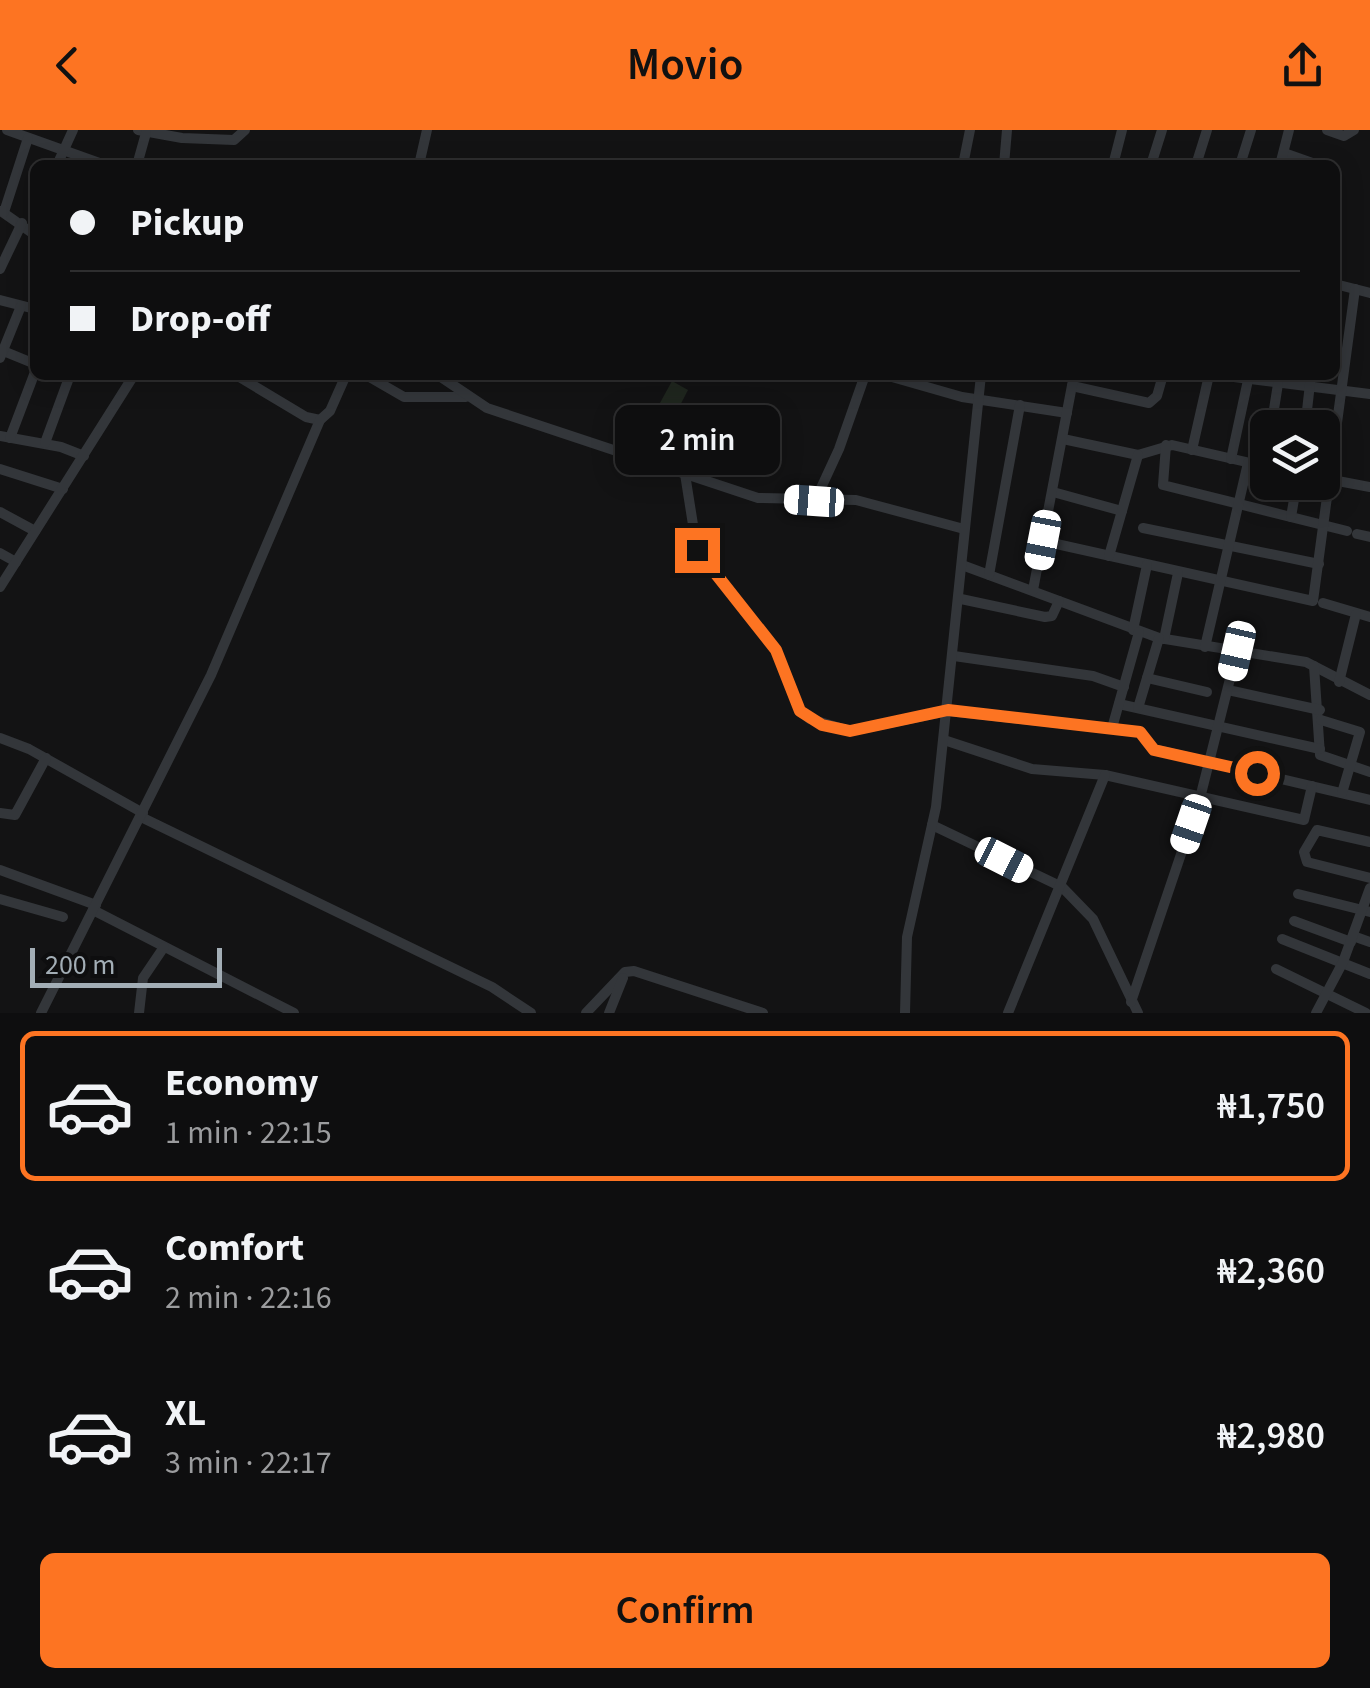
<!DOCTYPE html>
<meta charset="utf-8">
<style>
:root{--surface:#0e0e0f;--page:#171718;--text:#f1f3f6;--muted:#9b9c9e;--line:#2e2e2f;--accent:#fd7422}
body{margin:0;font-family:"Source Sans 3",sans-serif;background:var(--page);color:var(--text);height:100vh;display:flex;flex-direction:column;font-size:38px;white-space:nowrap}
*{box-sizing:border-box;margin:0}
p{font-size:32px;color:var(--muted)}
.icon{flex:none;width:55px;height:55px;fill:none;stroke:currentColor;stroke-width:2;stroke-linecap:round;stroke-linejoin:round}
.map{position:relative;height:883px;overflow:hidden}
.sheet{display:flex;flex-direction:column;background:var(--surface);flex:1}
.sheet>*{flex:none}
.hud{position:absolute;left:30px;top:30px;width:1310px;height:220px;border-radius:15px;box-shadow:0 5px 25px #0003,0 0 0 2px var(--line);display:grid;align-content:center;height:220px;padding:0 40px;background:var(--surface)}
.controls{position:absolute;left:1250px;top:280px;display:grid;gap:20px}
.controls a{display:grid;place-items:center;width:90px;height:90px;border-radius:15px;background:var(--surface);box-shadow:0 5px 25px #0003,0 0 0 2px var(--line);font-size:50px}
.scale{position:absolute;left:30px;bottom:25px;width:192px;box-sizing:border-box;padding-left:10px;border:5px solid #a3aeb6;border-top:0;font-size:28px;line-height:35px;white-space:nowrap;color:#a3aeb6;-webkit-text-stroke:8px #0e0e0f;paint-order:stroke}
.end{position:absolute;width:45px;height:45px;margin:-22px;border:12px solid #fd7422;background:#111;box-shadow:0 0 0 5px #111}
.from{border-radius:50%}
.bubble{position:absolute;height:70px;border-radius:15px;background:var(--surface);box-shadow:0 5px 25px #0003,0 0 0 2px var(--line);font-size:32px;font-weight:600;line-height:70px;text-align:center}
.car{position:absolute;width:30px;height:60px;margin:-30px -15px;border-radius:12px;box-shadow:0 0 8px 2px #0007;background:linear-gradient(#fff 24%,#345 0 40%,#fff 0 76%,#345 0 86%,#fff 0)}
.hud b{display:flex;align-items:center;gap:35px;height:95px;font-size:38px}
.hud b+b{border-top:2px solid var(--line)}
.hud i{width:25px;height:25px;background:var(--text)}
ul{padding:18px 0 0;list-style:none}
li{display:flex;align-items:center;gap:30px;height:150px;margin:0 20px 15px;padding:0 20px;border:5px solid transparent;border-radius:15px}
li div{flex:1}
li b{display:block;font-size:38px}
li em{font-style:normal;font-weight:600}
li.on{border-color:var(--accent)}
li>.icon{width:90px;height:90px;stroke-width:1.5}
.primary-button{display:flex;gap:20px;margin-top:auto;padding:20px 40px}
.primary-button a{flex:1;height:115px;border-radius:15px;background:var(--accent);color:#111;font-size:40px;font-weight:600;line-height:115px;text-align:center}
header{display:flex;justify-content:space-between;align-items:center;height:130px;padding:0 40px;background:var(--accent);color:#111;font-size:45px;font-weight:600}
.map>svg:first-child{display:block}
</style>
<header><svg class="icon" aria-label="back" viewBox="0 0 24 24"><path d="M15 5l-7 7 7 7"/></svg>Movio<svg class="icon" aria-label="share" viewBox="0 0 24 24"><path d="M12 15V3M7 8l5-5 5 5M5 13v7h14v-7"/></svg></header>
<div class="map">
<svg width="1370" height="883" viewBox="0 0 1370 883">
<rect width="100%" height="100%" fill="#131314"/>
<polygon fill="#20271f" points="672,251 688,260 672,291 655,282"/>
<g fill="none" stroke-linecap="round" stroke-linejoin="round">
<g stroke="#33363a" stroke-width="10">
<polyline points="7,0 105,35"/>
<polyline points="138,0 182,8 234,10 245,0"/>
<polyline points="1327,0 1344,6 1354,0"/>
<polyline points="1284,23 1318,35"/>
<polyline points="57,35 73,0"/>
<polyline points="137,35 146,3"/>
<polyline points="419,35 427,0"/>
<polyline points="963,35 970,0"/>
<polyline points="1004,35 1007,0"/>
<polyline points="1113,35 1122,0"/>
<polyline points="1151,35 1162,0"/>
<polyline points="1196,35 1207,0"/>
<polyline points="1240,35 1251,0"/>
<polyline points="1280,35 1289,0"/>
<polyline points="1335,42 1335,65"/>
<polyline points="1,81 35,105"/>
<polyline points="4,82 28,8"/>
<polyline points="0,139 22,93"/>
<polyline points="1335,154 1370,163"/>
<polyline points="0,170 35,179"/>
<polyline points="1,220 35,234"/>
<polyline points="0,228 21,176"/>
<polyline points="236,245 306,287 320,290"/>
<polyline points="366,245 404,267 466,267"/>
<polyline points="438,245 487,278 758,368 856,370 964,399"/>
<polyline points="885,245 962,267 1067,283"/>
<polyline points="1218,245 1370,264"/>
<polyline points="1072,256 1149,273 1157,266 1163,245"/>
<polyline points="1271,298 1278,254"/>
<polyline points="1305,298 1311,245"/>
<polyline points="0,306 61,317 84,326"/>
<polyline points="10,308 35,242"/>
<polyline points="1063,309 1138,325 1172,315 1268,337"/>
<polyline points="45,313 70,245"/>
<polyline points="1166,315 1163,355 1347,401"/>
<polyline points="1192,320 1209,245"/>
<polyline points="1231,329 1248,250"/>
<polyline points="1264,336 1268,317"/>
<polyline points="0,339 63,359"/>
<polyline points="685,344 697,420 776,520 800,581 810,589 850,601 948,581 1140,602 1154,619 1370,670"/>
<polyline points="1322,348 1370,357"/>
<polyline points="1053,362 1122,381"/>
<polyline points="815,371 839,319 865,245"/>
<polyline points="0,382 35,401"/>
<polyline points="1291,387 1297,352"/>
<polyline points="1143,398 1319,434"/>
<polyline points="1357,404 1370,407"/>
<polyline points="1043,411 1313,471 1355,159"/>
<polyline points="0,423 16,432"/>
<polyline points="1109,426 1138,325"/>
<polyline points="962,435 1159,508 1306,532 1370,565"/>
<polyline points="989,445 1020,275"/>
<polyline points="0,457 134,245"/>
<polyline points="1033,460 1074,245"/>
<polyline points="961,469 1045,487 1052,486 1059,471"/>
<polyline points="1323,473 1370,487"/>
<polyline points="1133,500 1147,435"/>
<polyline points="1164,509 1178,443"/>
<polyline points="1205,517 1248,333"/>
<polyline points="954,526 1093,546 1124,557"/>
<polyline points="1314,536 1320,625 1370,642"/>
<polyline points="1147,548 1207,562"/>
<polyline points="1339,552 1356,484"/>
<polyline points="1228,560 1320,580"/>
<polyline points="1119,574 1320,619"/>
<polyline points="1138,578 1159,508"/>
<polyline points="1321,590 1360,602 1342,663"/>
<polyline points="1112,598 1139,502"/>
<polyline points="0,608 29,619 143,683"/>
<polyline points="944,610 1032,639 1105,645 1304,690 1312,656"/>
<polyline points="0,683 15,685 46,628"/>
<polyline points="141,687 492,857 531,883"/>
<polyline points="932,695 1062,757 1093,789 1138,883"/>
<polyline points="1370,712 1317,700 1304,722 1307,732 1370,748"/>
<polyline points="0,740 96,775"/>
<polyline points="1298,764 1370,782"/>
<polyline points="0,769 63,787"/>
<polyline points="93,780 294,883"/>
<polyline points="1294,791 1351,812"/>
<polyline points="1353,806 1370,812"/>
<polyline points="1282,809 1370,844"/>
<polyline points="1276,839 1366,883"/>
<polyline points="1131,872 1200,668 1237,521"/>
<polyline points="41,883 211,545 320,290 330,281 346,245"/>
<polyline points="139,883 143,848 164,817"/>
<polyline points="586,883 625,842 634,841 763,883"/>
<polyline points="609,883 623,848"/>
<polyline points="905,883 907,807 936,677 981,245"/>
<polyline points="1008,883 1105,645"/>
<polyline points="1316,883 1343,832 1370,758"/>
</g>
</g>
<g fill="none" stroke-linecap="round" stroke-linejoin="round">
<polyline stroke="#fd7422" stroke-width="12" points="697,420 776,520 800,581 822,595 850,601 948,580 1140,602 1154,620 1257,643"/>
</g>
</svg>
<div class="controls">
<a><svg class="icon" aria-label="layers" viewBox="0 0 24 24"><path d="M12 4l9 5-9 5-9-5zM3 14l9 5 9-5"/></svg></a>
</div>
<div class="scale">200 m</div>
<i class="end from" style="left:1257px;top:643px"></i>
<i class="end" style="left:697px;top:420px"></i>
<div class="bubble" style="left:615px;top:275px;width:165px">2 min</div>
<i class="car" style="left:814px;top:371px;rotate:274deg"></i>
<i class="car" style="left:1043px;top:410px;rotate:191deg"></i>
<i class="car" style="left:1237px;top:521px;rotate:193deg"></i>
<i class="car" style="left:1191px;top:694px;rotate:199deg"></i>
<i class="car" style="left:1004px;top:730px;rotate:117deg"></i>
<div class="hud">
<b><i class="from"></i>Pickup</b>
<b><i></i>Drop-off</b>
</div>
</div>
<section class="sheet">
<ul>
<li class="on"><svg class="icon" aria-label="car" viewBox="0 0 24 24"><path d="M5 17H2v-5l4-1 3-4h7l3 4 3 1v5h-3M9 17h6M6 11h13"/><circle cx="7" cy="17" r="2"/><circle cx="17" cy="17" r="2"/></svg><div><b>Economy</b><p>1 min · 22:15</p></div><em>₦1,750</em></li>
<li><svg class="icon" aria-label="car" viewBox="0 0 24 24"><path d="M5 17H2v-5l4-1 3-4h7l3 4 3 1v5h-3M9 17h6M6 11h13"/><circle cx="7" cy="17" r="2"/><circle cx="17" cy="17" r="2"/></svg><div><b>Comfort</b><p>2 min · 22:16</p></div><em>₦2,360</em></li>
<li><svg class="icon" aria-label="car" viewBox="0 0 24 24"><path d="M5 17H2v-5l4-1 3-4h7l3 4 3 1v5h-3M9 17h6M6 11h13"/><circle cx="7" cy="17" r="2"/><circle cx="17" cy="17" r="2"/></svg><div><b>XL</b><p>3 min · 22:17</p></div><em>₦2,980</em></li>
</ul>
<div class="primary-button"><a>Confirm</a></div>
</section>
